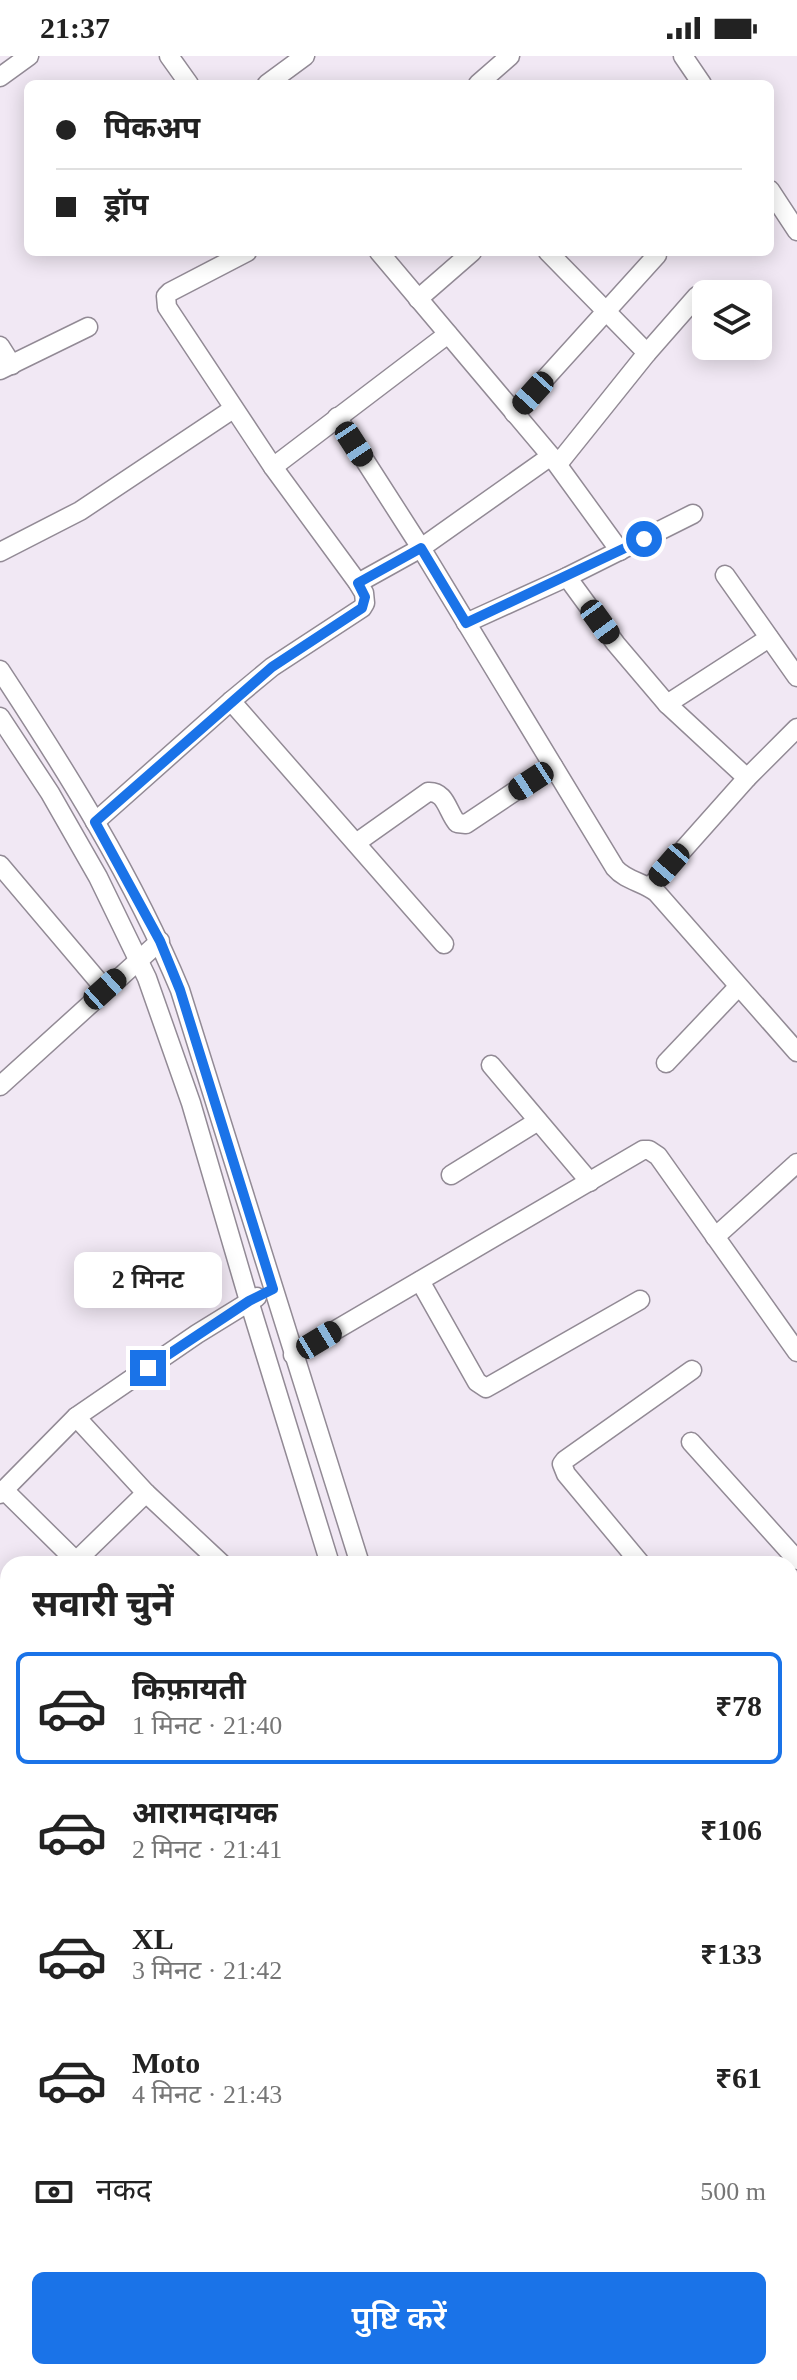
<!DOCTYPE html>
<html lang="hi">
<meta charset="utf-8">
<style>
:root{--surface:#fff;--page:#f2f2f2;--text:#222;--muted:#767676;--line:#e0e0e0;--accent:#1a73e8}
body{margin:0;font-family:"Times New Roman","Noto Sans Devanagari",serif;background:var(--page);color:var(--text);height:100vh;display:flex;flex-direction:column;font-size:30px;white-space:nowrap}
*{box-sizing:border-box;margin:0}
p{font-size:26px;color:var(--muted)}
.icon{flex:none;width:44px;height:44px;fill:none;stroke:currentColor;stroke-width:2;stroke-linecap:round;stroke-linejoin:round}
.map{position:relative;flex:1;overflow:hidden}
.side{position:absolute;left:0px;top:1500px;width:798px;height:824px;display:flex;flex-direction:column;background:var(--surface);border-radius:24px 24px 0 0;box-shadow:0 4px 20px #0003}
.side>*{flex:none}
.top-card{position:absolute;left:24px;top:24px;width:750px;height:176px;border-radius:12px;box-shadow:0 4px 20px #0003;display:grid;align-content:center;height:176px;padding:0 32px;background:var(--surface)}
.fabs{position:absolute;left:692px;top:224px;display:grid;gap:16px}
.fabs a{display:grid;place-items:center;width:80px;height:80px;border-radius:12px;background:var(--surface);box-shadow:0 4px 20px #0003;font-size:40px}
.end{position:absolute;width:36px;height:36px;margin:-18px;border:10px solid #1a73e8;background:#fff;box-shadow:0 0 0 4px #fff}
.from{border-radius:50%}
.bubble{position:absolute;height:56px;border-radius:12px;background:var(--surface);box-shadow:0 4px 20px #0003;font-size:26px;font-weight:600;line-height:56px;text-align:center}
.car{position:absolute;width:24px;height:48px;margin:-24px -12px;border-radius:10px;box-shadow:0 0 6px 2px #0007;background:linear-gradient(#222 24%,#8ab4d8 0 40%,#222 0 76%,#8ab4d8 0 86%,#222 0)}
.top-card b{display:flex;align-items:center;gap:28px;height:76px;font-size:30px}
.top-card b+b{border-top:2px solid var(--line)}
.top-card i{width:20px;height:20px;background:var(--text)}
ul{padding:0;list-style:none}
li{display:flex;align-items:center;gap:24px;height:112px;margin:0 16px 12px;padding:0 16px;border:4px solid transparent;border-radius:12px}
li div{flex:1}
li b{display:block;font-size:30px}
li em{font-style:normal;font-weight:600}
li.on{border-color:var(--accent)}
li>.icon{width:72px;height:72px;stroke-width:1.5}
h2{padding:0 32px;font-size:36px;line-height:96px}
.pay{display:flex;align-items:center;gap:20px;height:88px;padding:0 32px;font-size:30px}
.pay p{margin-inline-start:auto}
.action{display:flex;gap:16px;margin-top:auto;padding:16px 32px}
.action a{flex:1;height:92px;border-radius:12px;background:var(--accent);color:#fff;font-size:32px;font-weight:600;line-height:92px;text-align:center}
.status{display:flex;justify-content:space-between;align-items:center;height:56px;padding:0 40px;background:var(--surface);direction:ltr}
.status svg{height:22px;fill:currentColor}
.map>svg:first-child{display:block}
</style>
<div class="status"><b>21:37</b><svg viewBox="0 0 49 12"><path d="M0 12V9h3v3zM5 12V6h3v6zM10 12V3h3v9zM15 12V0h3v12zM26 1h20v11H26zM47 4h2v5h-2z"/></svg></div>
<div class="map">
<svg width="797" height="2324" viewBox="0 0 797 2324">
<rect width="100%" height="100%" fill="#f1e8f4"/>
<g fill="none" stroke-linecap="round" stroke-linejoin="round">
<g stroke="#928a95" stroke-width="21">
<g id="minor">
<polyline points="169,0 189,28"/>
<polyline points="683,0 702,28"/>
<polyline points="0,21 29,0"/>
<polyline points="267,28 305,0"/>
<polyline points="478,28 510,0"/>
<polyline points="770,134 797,175"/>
<polyline points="379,196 551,400 620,495"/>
<polyline points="548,196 647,297"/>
<polyline points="418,243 472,196"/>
<polyline points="0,290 12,309"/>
<polyline points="0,314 88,271"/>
<polyline points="514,357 657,199"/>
<path d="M 337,361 L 421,492 L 615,812 C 626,825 644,826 657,837 L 797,996"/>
<polyline points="558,408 647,297 697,240"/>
<polyline points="273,411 448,278"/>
<polyline points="0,496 80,455 233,353"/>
<polyline points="725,519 797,621"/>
<polyline points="567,521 616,588 667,648 747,722"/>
<polyline points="358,527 421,492 551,400"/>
<polyline points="466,567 567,521 693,458"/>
<path d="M 0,614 C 67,716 133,821 180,934 L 360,1508"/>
<polyline points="231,645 444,888"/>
<polyline points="667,648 769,582"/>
<polyline points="0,661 50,737 98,821 147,922 191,1047 249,1245 330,1508"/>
<polyline points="95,766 231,645 272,611 362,552 365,547 364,537 358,527 273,411 167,251 166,240 170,236 247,196"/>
<path d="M 356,787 L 428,736 C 446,735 447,755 457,767 L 466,768 L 553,710"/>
<polyline points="0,809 105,933"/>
<polyline points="650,831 747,722 797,672"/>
<polyline points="666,1007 738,931"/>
<polyline points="491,1009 590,1126"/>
<polyline points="0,1030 160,885"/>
<polyline points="451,1119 538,1065"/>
<polyline points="715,1181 797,1107"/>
<polyline points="420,1225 477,1326 486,1332 640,1244"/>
<polyline points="293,1299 643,1094 649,1094 658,1100 797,1296"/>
<polyline points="76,1361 146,1437 222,1508"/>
<polyline points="691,1386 797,1504"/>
<polyline points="4,1434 76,1505"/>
<polyline points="0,1438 76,1361 197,1278 257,1241"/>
<polyline points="73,1508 146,1437"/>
<polyline points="641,1508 566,1418 562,1408 565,1404 692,1314"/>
<polyline points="0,1583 8,1592"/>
<polyline points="0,1614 8,1605"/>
<polyline points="790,1665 797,1672"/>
<polyline points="0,1778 8,1784"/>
<polyline points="0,1823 8,1814"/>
<polyline points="790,1921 797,1913"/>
<polyline points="790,1938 797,1944"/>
<polyline points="0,2033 8,2023"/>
<polyline points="0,2201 8,2207"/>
<polyline points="128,2316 137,2324"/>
<polyline points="413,2316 416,2324"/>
<polyline points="5,2324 13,2316"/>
<polyline points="99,2324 107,2316"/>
<path d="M 332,2324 C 345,2317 353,2318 365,2324"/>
<polyline points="461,2324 468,2316"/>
<polyline points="590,2324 596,2316"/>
</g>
</g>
<use href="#minor" stroke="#fff" stroke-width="18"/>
</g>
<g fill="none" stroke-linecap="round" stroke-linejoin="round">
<polyline stroke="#1a73e8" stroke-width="10" points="148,1312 249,1245 273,1233 180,934 160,885 95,766 272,611 362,552 365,541 358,527 421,492 466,567 644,483"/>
</g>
</svg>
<div class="fabs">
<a><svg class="icon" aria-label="layers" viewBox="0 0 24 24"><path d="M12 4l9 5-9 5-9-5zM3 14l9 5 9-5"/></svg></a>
</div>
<i class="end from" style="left:644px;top:483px"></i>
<i class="end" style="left:148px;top:1312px"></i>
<div class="bubble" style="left:74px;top:1196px;width:148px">2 मिनट</div>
<i class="car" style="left:533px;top:337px;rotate:222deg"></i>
<i class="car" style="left:354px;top:388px;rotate:147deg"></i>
<i class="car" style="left:600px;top:566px;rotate:144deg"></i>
<i class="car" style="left:531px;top:725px;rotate:237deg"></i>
<i class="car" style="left:669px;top:809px;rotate:221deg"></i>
<i class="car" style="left:105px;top:933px;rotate:48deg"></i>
<i class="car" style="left:319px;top:1284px;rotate:59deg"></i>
<div class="top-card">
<b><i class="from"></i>पिकअप</b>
<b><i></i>ड्रॉप</b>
</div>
<section class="side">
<h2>सवारी चुनें</h2>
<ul>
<li class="on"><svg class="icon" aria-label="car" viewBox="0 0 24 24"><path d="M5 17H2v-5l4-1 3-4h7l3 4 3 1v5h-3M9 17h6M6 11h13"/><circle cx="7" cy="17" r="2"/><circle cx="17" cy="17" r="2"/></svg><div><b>किफ़ायती</b><p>1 मिनट · 21:40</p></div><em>₹78</em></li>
<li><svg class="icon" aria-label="car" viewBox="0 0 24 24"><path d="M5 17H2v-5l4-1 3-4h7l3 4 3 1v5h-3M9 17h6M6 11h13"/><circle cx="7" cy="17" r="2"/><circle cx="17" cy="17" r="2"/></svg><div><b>आरामदायक</b><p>2 मिनट · 21:41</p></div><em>₹106</em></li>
<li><svg class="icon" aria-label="car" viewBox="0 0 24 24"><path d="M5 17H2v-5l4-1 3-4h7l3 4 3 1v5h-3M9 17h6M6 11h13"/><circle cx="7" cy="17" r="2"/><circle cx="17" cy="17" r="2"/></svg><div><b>XL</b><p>3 मिनट · 21:42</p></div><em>₹133</em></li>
<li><svg class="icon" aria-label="car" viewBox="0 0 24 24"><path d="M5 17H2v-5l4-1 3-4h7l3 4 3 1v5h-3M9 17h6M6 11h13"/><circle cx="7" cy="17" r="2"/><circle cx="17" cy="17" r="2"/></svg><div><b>Moto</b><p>4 मिनट · 21:43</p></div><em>₹61</em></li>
</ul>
<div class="pay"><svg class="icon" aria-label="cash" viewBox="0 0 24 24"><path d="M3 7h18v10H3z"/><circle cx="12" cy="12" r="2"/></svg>नकद<p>500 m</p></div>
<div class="action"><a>पुष्टि करें</a></div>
</section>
</div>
